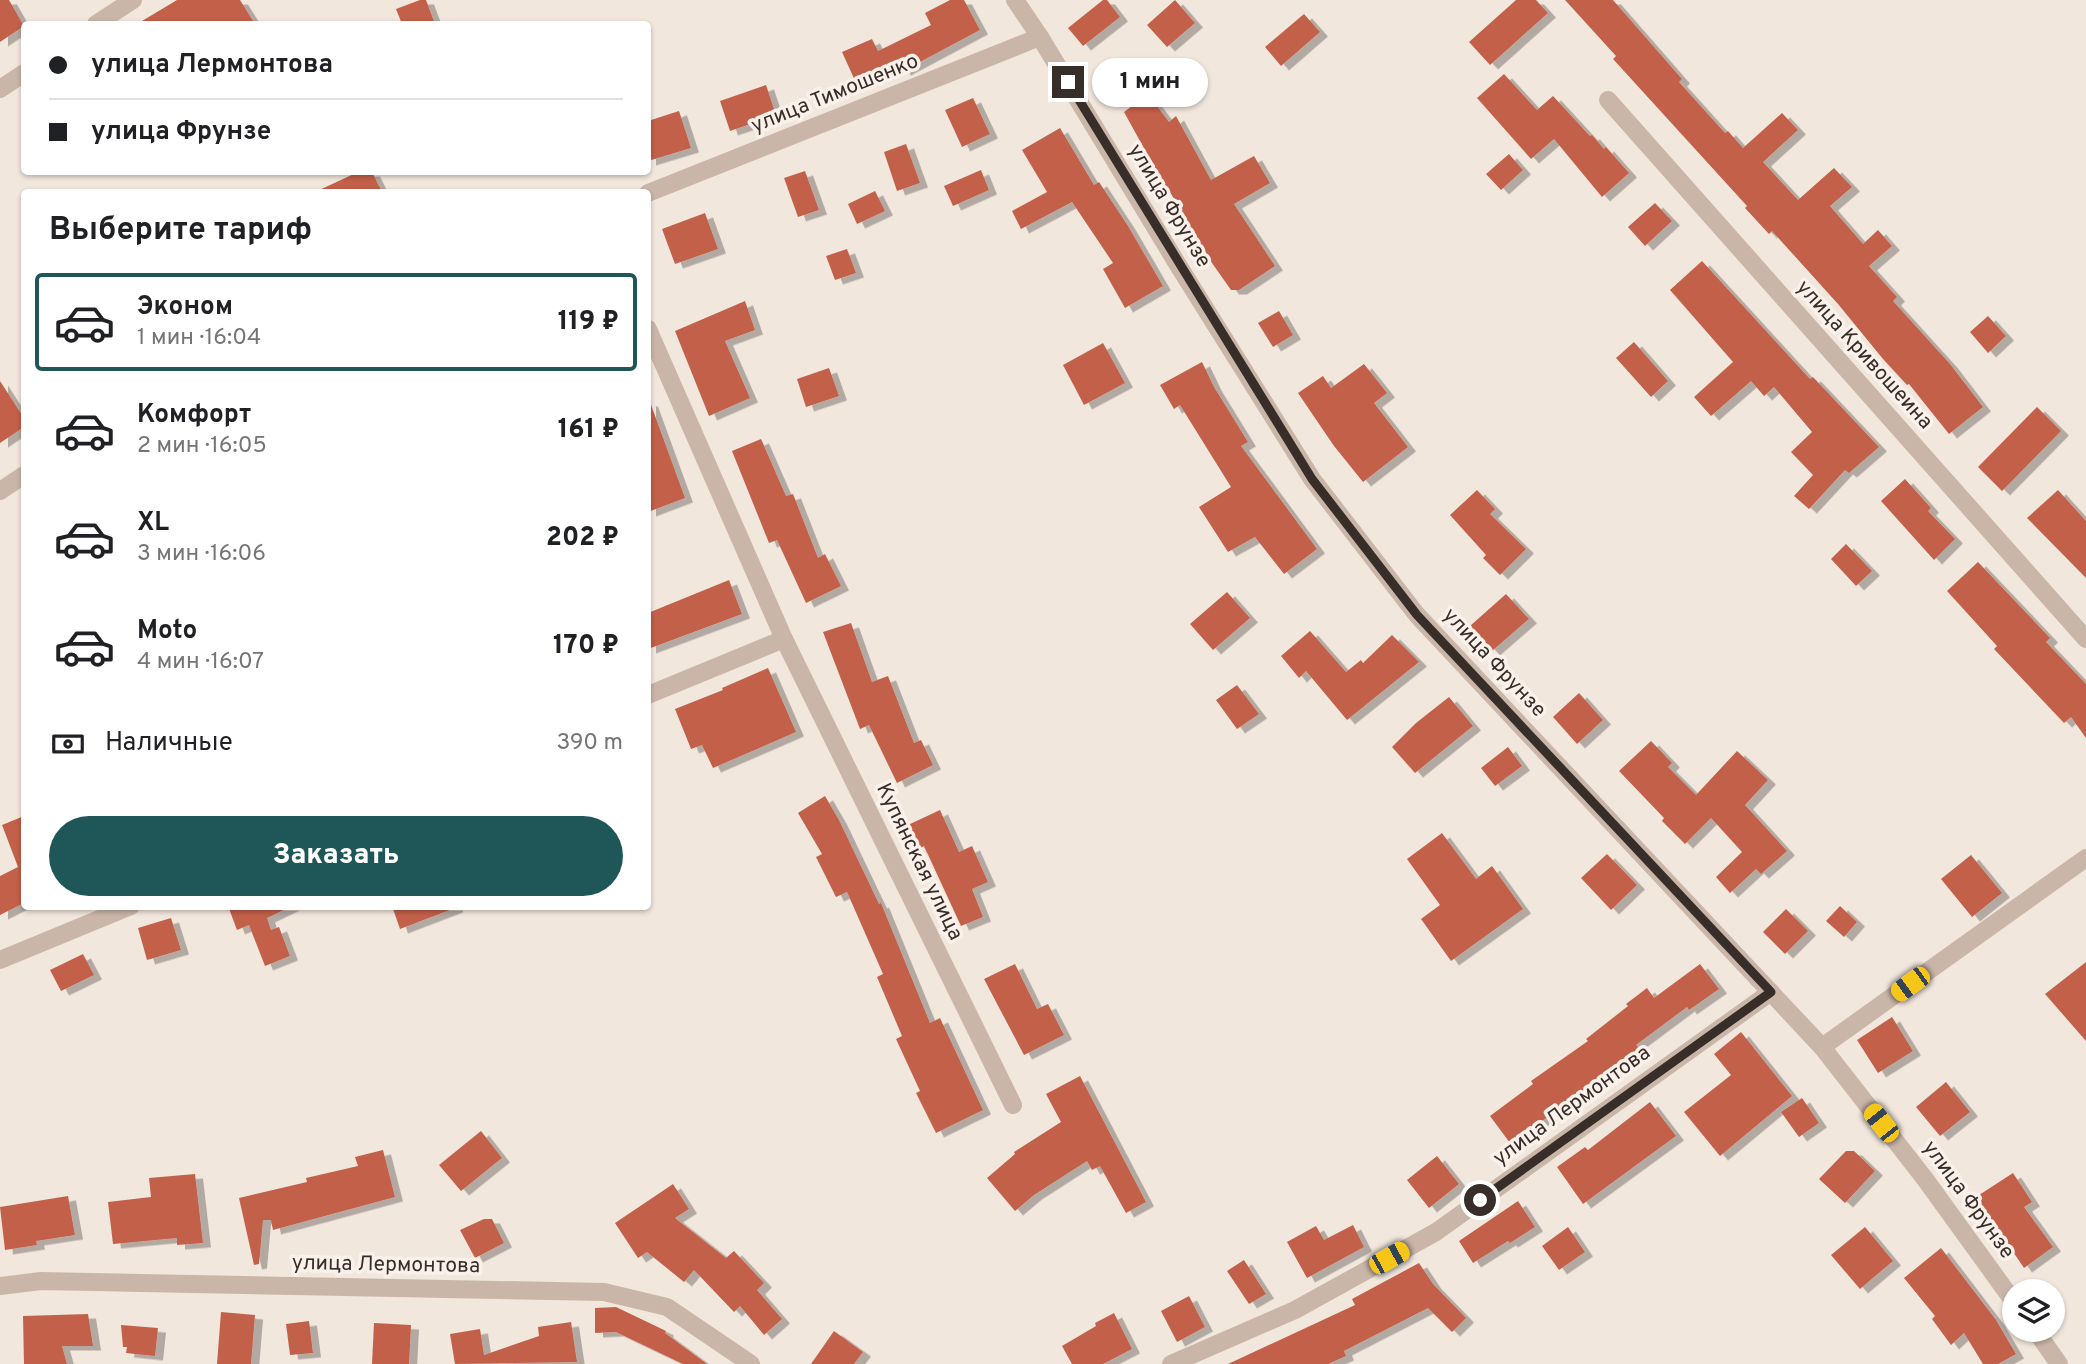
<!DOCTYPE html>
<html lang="ru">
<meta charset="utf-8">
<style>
:root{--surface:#fff;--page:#f2f2f2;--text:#202124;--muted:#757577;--line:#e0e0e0;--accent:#1f5758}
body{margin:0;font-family:Overpass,sans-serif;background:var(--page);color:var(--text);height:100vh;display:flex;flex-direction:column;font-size:26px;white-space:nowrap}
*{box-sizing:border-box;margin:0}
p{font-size:23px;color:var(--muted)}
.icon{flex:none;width:38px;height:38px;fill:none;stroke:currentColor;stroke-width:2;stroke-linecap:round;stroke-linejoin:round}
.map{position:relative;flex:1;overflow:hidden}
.drawer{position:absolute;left:21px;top:189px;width:630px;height:721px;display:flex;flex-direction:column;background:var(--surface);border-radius:7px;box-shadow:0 2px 5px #0004}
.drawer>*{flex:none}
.hud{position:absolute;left:21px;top:21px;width:630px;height:154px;border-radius:7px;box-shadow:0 2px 5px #0004;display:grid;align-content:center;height:154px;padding:0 28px;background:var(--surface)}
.controls{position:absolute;left:2002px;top:1279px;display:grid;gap:14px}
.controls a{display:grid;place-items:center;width:63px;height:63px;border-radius:50%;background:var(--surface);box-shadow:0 2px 5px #0004;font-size:35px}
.end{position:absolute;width:32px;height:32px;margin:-16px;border:9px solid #372d29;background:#fff;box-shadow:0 0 0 4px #fff}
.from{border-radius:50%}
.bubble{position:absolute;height:49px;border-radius:24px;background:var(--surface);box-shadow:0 2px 5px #0004;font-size:23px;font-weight:800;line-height:49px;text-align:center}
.car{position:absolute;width:21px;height:42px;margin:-21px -10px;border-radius:9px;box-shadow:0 0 5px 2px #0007;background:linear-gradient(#f5c518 24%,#345 0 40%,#f5c518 0 76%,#345 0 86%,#f5c518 0)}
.hud b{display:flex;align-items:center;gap:24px;height:66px;font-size:26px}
.hud b+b{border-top:2px solid var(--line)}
.hud i{width:18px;height:18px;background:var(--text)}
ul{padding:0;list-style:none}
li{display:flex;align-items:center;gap:21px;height:98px;margin:0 14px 10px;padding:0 14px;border:4px solid transparent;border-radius:7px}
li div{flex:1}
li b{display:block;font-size:26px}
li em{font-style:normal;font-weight:800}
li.on{border-color:var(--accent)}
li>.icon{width:63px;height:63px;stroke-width:1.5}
h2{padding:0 28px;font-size:32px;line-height:84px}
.pay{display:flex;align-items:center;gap:18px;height:77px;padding:0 28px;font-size:26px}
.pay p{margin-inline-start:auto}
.action{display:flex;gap:14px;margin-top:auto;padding:14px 28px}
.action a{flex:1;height:80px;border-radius:42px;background:var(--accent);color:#fff;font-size:28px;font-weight:800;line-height:80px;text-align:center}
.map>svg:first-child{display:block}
</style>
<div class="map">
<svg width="2086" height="1364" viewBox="0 0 2086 1364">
<defs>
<filter id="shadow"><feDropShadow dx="8" dy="4.5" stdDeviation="0" flood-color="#0004"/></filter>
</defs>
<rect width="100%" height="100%" fill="#f2e7dd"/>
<g fill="#c3614a" filter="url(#shadow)">
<polygon points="0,0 9,0 24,26 0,42"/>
<polygon points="177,0 240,0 255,24 137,24"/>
<polygon points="420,0 426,0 435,24 402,24 396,9"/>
<polygon points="950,0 964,0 980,30 903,71 900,67 857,85 842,52 872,39 878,51 931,25 925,13"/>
<polygon points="1103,0 1107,0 1120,17 1083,46 1068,28"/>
<polygon points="1175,0 1195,23 1167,47 1147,25"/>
<polygon points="1516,0 1536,0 1548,13 1490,65 1469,42"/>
<polygon points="1565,0 1613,0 1682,79 1679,82 1725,133 1728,131 1743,148 1782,113 1798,130 1763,162 1798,200 1834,168 1852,187 1830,206 1863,244 1878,230 1892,246 1869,266 1897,297 1893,301 1950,364 1983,407 1949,434 1909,384 1907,385 1883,359 1838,304 1772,231 1769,234 1745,208 1747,206 1613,59 1616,56"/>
<polygon points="1304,14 1320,32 1281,66 1265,47"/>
<polygon points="1504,74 1537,110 1553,96 1590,136 1592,135 1604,149 1606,147 1629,173 1602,197 1554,139 1531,159 1477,98"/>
<polygon points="766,85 776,115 730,131 720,101"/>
<polygon points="1148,94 1169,122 1176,116 1211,180 1254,156 1270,183 1234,204 1275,266 1239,290 1231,290 1212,263 1167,187 1166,188 1124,112"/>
<polygon points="973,98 990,134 962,147 945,110"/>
<polygon points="679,111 691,148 648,161 648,121"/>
<polygon points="1060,128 1094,185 1099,182 1128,226 1163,286 1125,308 1103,269 1113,263 1072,202 1021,229 1012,211 1047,192 1022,150"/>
<polygon points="906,144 920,183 897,191 884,152"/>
<polygon points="1509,154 1523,170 1501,190 1486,174"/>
<polygon points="981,170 989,190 953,206 944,186"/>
<polygon points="805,171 819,210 798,217 784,178"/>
<polygon points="358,172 372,172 382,192 315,192"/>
<polygon points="875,191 885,211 857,224 848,204"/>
<polygon points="1655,203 1672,221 1645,246 1628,227"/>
<polygon points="705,213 718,249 675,264 662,229"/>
<polygon points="847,249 856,273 835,280 826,256"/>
<polygon points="1702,261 1810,379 1813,377 1879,447 1849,473 1845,470 1809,509 1794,496 1813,475 1791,452 1812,432 1774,387 1764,396 1751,381 1711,416 1694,397 1733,362 1670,290"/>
<polygon points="745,301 755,330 725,341 750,398 709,416 675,331"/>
<polygon points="1279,311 1293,335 1273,347 1258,323"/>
<polygon points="1988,316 2006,336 1988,353 1970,332"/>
<polygon points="1634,342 1668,381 1651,397 1616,358"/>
<polygon points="1103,343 1125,383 1084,405 1063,365"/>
<polygon points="1202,362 1214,387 1248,442 1241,446 1317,549 1284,574 1255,537 1228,552 1199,507 1231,487 1180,405 1174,409 1160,385"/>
<polygon points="1364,364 1387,393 1374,403 1408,447 1363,482 1334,446 1298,393 1323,376 1331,388"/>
<polygon points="829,368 839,396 806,407 797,379"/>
<polygon points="0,381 24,418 24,427 0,443"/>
<polygon points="648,402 650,402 685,498 648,512"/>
<polygon points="2037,407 2061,431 2002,491 1978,467"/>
<polygon points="761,439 786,496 793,494 818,558 825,554 841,586 806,603 777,540 769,543 732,451"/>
<polygon points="1905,479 1931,508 1928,511 1955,539 1934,560 1881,501"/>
<polygon points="1477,490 1495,509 1490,514 1526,549 1500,575 1483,558 1486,555 1450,515"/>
<polygon points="2058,490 2086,521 2086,578 2027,518"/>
<polygon points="1846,544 1872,571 1856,586 1831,559"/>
<polygon points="1978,562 2050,638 2046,642 2086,684 2086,738 2071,717 2064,723 1994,649 1997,646 1947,591"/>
<polygon points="729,580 742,614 648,649 648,613"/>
<polygon points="1227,592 1250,618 1213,650 1190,624"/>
<polygon points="1506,594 1529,619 1492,651 1470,626"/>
<polygon points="851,623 872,682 888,676 914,743 921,740 933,765 897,783 869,725 860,729 823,632"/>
<polygon points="1310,631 1346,672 1361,660 1363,663 1392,635 1419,662 1347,720 1306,671 1299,678 1281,656"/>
<polygon points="768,668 796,732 713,768 702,745 691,749 675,709 723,690 722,688"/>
<polygon points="1237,685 1259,714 1237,729 1216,700"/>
<polygon points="1579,693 1603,720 1577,744 1553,717"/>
<polygon points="1449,697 1473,726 1415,773 1392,747 1416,723"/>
<polygon points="1651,741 1672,763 1668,767 1696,795 1737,751 1768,780 1745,805 1787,851 1761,874 1756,869 1730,893 1716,877 1742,852 1711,818 1685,844 1662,821 1664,818 1619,771"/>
<polygon points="1508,747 1522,766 1495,786 1481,768"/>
<polygon points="825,796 839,820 879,904 881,903 930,1023 940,1018 983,1110 936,1133 916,1093 920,1091 896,1039 902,1036 877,977 883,974 847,892 836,897 816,857 822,854 798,813"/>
<polygon points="940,810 959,852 972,846 988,882 972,889 983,917 961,926 924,846 919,849 908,825"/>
<polygon points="24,816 24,903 0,915 0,876 18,867 2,825"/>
<polygon points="1442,833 1476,879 1492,866 1523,909 1451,961 1421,919 1440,905 1407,859"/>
<polygon points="1607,854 1637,885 1611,910 1581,878"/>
<polygon points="1971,855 2002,893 1972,917 1941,879"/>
<polygon points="228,906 292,906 267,918 271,930 279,927 290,956 265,966 249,925 237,930"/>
<polygon points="392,906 455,906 455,908 400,929"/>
<polygon points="1840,906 1857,922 1844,937 1826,921"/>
<polygon points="1786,909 1808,931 1785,954 1763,932"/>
<polygon points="171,918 181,950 147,960 138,928"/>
<polygon points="83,954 94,975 61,991 50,970"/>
<polygon points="2086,962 2086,1041 2045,994"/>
<polygon points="1015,964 1037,1009 1048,1004 1064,1035 1024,1055 984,979"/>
<polygon points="1700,964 1719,989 1689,1010 1687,1007 1636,1045 1639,1048 1580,1095 1510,1143 1490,1116 1533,1084 1531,1081 1588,1041 1586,1039 1628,1006 1626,1004 1647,988 1654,998"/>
<polygon points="1892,1017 1913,1051 1878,1073 1857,1040"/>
<polygon points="1741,1032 1792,1096 1720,1156 1684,1112 1731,1075 1714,1054"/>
<polygon points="1080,1076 1146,1202 1126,1213 1100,1166 1092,1170 1087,1161 1034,1195 1015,1211 987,1178 1015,1154 1014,1152 1061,1122 1046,1094"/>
<polygon points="1946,1082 1970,1112 1940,1136 1916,1107"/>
<polygon points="1802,1098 1819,1123 1799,1137 1781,1112"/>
<polygon points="1650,1102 1676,1136 1583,1204 1557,1167 1585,1147 1588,1150"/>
<polygon points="481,1131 502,1158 461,1191 439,1165"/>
<polygon points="383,1150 395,1197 273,1230 271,1220 263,1220 259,1264 254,1265 239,1198 307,1182 306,1178 358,1166 355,1157"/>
<polygon points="1846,1151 1854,1151 1875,1171 1845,1203 1819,1179"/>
<polygon points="1437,1156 1459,1184 1429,1208 1407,1180"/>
<polygon points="2013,1173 2032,1202 2024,1207 2053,1247 2024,1268 1976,1197"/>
<polygon points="195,1174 203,1243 177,1245 177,1238 113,1244 108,1202 151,1197 149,1178"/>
<polygon points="673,1184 689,1209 675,1218 726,1258 734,1251 764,1283 757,1290 782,1319 764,1335 740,1306 734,1312 694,1270 684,1282 647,1252 638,1258 615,1223"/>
<polygon points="68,1196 75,1235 36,1241 37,1245 5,1250 0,1207"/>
<polygon points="1518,1201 1535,1227 1510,1243 1508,1241 1473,1263 1459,1241"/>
<polygon points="484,1219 492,1219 504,1243 475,1258 460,1230"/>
<polygon points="1353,1225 1364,1247 1307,1278 1287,1242 1316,1226 1324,1240"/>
<polygon points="1568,1227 1585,1252 1559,1270 1542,1246"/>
<polygon points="1865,1227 1893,1261 1860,1289 1831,1255"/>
<polygon points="1941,1248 1996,1320 2016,1354 1998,1364 1983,1364 1964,1333 1951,1345 1932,1319 1935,1316 1904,1278"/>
<polygon points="1244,1260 1266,1294 1249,1304 1227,1271"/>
<polygon points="1419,1263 1433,1284 1466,1318 1452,1332 1428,1308 1344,1351 1346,1356 1328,1364 1228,1364 1355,1305 1352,1299"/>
<polygon points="1189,1296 1205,1327 1177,1342 1161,1311"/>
<polygon points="616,1307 666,1331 665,1333 707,1364 683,1364 616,1332 595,1333 595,1308"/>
<polygon points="221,1312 255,1315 251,1364 217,1364"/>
<polygon points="1114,1313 1132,1349 1103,1364 1072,1364 1062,1346 1096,1326 1095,1323"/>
<polygon points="88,1314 93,1346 62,1346 67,1364 24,1364 23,1316"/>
<polygon points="309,1321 313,1353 290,1355 286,1324"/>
<polygon points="571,1322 577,1362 455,1364 450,1334 480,1329 484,1355 539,1336 538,1327"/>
<polygon points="374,1323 411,1325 409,1364 372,1364"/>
<polygon points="121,1325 158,1328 155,1356 126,1353 127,1347 123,1347"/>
<polygon points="834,1331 863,1352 854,1364 811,1364"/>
</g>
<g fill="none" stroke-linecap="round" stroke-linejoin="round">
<g stroke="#cab6a9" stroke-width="18">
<polyline points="1015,0 1040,37 1178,265 1312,479 1417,615 1822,1047 1925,1179 2014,1302"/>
<polyline points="96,24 133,0"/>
<polyline points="0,89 24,73"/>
<polyline points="1608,100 2086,639"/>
<polyline points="648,193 1040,37"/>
<polyline points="648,329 784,639 1013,1105"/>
<polyline points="0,491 24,475"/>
<polyline points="648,695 784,639"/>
<polyline points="0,960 131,906"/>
<polyline points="1822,1047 2086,858"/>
<polyline points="0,1286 41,1281 604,1292 667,1307 751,1364"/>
<polyline points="2035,1330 2059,1364"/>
<polyline points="1171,1364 1295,1310 1436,1232 1771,992"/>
</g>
</g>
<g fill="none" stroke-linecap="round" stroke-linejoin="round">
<polyline stroke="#372d29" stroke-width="9" points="1068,82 1312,479 1417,615 1771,992 1480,1200"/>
</g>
<g text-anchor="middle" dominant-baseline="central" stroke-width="7" stroke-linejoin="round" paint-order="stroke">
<g font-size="21" fill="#372d29" stroke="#f9f1ea">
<text transform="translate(835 94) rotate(-22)">улица Тимошенко</text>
<text transform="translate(1169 206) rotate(59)">улица Фрунзе</text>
<text transform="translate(1864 355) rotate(48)">улица Кривошеина</text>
<text transform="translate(1494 663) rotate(47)">улица Фрунзе</text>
<text transform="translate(919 862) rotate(64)">Купянская улица</text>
<text transform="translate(1572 1106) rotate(-36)">улица Лермонтова</text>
<text transform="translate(1968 1200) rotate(54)">улица Фрунзе</text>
<text transform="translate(386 1265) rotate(1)">улица Лермонтова</text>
</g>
</g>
</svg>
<div class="controls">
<a><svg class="icon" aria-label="layers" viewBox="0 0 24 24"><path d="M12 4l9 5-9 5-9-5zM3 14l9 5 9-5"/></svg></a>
</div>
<i class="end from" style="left:1480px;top:1200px"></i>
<i class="end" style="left:1068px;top:82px"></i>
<div class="bubble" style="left:1092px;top:58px;width:116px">1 мин</div>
<i class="car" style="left:1910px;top:984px;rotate:234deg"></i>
<i class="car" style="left:1881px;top:1123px;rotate:322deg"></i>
<i class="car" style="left:1389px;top:1258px;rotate:61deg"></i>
<div class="hud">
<b><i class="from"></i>улица Лермонтова</b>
<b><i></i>улица Фрунзе</b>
</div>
<section class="drawer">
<h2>Выберите тариф</h2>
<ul>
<li class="on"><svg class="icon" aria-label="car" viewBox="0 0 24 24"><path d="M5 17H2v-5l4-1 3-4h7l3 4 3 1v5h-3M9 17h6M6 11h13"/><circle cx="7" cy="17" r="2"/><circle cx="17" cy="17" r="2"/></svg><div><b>Эконом</b><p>1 мин · 16:04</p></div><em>119 ₽</em></li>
<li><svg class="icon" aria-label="car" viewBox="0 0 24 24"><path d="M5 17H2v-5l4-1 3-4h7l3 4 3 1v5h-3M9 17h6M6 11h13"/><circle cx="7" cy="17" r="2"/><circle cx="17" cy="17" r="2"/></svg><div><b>Комфорт</b><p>2 мин · 16:05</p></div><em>161 ₽</em></li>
<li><svg class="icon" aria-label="car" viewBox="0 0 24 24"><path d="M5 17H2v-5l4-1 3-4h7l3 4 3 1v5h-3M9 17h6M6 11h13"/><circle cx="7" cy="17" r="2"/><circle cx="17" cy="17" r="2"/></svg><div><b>XL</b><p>3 мин · 16:06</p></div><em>202 ₽</em></li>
<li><svg class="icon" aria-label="car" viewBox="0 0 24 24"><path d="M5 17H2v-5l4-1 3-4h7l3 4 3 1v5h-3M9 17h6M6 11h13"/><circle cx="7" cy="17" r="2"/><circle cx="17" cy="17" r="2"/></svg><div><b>Moto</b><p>4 мин · 16:07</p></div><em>170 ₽</em></li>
</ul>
<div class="pay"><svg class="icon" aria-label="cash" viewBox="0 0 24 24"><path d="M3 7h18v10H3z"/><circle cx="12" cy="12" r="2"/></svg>Наличные<p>390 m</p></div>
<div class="action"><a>Заказать</a></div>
</section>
</div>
